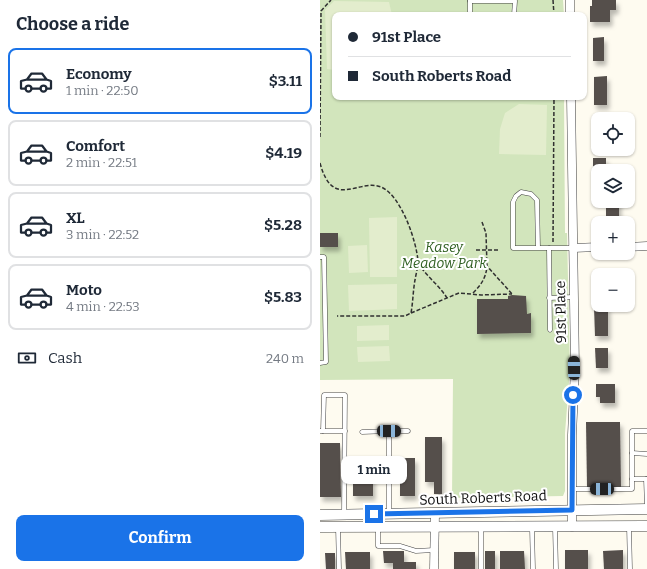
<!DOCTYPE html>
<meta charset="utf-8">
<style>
:root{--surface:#fff;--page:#f6f6f7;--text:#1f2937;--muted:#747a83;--line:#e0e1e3;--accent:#1a73e8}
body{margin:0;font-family:Bitter,serif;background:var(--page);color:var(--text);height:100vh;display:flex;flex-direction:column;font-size:15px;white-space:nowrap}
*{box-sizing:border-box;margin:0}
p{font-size:13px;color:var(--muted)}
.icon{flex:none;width:22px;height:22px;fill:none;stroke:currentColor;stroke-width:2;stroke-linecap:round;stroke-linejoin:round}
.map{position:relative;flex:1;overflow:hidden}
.side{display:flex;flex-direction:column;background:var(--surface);width:320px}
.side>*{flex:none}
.top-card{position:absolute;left:12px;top:12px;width:255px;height:88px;border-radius:8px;box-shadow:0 1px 3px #0004;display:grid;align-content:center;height:88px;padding:0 16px;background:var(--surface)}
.tools{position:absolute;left:271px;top:112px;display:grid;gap:8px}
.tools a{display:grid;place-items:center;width:44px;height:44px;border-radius:8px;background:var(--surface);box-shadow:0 1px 3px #0004;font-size:20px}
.end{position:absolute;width:18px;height:18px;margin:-9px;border:5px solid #1a73e8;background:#fff;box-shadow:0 0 0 2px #fff}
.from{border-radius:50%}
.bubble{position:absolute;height:28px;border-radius:8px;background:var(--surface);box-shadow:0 1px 3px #0004;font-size:13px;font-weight:700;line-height:28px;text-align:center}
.car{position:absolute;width:12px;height:24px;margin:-12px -6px;border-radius:5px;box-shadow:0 0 3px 1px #0007;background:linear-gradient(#222 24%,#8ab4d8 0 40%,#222 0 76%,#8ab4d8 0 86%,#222 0)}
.top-card b{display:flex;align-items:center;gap:14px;height:38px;font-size:15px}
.top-card b+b{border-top:1px solid var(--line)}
.top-card i{width:10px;height:10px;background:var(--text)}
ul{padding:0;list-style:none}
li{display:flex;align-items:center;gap:12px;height:66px;margin:0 8px 6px;padding:0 8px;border:2px solid var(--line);border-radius:8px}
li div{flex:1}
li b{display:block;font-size:15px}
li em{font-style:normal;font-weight:700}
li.selected{border-color:var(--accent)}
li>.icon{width:36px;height:36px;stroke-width:1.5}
h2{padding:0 16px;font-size:18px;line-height:48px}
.pay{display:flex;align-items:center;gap:10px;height:44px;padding:0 16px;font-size:15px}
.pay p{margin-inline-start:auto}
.cta{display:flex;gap:8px;margin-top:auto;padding:8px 16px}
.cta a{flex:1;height:46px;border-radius:8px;background:var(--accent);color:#fff;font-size:16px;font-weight:700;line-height:46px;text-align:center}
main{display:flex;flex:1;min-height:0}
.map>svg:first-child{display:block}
</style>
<main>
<section class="side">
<h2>Choose a ride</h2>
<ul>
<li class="selected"><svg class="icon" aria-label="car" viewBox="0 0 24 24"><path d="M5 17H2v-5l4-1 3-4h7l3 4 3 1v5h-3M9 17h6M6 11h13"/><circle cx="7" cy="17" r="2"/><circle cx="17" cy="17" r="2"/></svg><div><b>Economy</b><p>1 min · 22:50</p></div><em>$3.11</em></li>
<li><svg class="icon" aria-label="car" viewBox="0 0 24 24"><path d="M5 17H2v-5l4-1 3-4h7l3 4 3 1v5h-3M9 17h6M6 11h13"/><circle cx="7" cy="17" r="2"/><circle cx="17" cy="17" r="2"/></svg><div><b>Comfort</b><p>2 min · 22:51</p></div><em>$4.19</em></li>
<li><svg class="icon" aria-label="car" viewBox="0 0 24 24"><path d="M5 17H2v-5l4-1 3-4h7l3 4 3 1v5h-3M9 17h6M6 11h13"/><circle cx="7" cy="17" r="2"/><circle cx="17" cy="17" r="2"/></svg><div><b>XL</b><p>3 min · 22:52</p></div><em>$5.28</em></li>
<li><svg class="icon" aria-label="car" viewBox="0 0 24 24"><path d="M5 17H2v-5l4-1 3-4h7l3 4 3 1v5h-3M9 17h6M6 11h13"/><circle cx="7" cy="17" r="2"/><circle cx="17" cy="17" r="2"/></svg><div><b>Moto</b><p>4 min · 22:53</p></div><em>$5.83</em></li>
</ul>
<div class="pay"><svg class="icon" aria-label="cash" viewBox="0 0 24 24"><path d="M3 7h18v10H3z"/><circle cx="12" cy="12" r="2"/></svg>Cash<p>240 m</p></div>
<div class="cta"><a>Confirm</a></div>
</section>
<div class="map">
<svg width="327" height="569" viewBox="0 0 327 569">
<defs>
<filter id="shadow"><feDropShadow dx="2.5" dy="4.5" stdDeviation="2" flood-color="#0004"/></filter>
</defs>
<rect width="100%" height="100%" fill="#fefbf0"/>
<polygon fill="#d2e5bc" points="0,0 243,0 244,15 15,15 15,97 244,97 245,233 247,233 250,370 245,433 245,491 243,496 132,498 133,379 0,380"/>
<g fill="#e3edcd">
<polygon points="14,1 69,2 72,15 15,15 15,70 7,69 5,10"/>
<polygon points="199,104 227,105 226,155 179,154 180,129 185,113"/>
<polygon points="77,217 77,277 50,277 49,218"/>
<polygon points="47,245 48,272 29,273 28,246"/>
<polygon points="77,284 77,309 29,311 28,285"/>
<polygon points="69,325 69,340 37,341 37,326"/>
<polygon points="69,346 70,361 38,362 37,347"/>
</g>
<g fill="#554f4b" filter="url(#shadow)">
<polygon points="272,0 296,0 296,10 290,10 290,22 270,22 270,6 272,6"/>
<polygon points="284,37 284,61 273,61 273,38"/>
<polygon points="287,76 287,105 274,105 274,77"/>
<rect x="273" y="121" width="5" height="24"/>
<polygon points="273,158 286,158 286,171 278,171 278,187 273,187"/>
<rect x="286" y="201" width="13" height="22"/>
<rect x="0" y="233" width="18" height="14"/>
<polygon points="275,270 294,270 294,275 278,275 278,282 276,282"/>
<polygon points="192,295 206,296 207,314 211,313 211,333 157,334 157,299 188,299 188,296"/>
<polygon points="274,307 288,307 288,336 275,336"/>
<polygon points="275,348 288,348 288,368 276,368"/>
<polygon points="276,384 295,384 295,403 280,403 280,397 276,397"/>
<polygon points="266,422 300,422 301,487 267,487"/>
<polygon points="105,437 122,437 122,494 114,494 114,482 105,482"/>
<polygon points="0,443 20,443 21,497 0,497"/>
<rect x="80" y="458" width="15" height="38"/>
<rect x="33" y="461" width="20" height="35"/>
<rect x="245" y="550" width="23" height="19"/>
<polygon points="303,550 303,569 284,569 283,551"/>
<polygon points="63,551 84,551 84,562 96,562 96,569 73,569 73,563 64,563"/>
<rect x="165" y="551" width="10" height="18"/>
<polygon points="180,551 204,551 205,569 180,569"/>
<polygon points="25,552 50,552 50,569 26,569"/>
<rect x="134" y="552" width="21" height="17"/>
<polygon points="5,553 15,553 15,569 6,569"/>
</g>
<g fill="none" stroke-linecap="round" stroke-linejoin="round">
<g stroke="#414141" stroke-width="5">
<g id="service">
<polyline points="150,0 150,15"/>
<polyline points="150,1 195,1 194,15"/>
<polyline points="218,248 217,200 211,194 201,192 196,196 193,202 193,248 253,248"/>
<polyline points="229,248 230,330"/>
<polyline points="0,257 4,257 6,362 0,363"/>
<polyline points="229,298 253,297"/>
<polyline points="0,431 3,431 4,395 25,395 24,514"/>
<polyline points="3,431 25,431"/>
<polyline points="69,431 88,431"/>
<polyline points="42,432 69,431 69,514"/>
<polyline points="312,453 327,454"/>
<polyline points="312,479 327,479"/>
<polyline points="326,479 327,508"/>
<polyline points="252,489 312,489 312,431 327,431"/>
<polyline points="309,526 310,569"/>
<polyline points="18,527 19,569"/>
<polyline points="161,527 161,569"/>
<polyline points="235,527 236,569"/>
<polyline points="58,528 58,546 80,546 96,551 114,550"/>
<polyline points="212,528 213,569"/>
</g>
</g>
<g stroke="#414141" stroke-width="9">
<g id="minor">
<polyline points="250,0 250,15"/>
<polyline points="251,97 255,368 252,435 252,527"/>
<polyline points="308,247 327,246"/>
<polyline points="253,248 278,247"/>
<polyline points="114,569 115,514"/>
</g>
</g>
<g stroke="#414141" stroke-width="11">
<g id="tertiary">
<polyline points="0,515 327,509"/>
<polyline points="0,527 327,526"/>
</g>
</g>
<g stroke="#303030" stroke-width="1.5" stroke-dasharray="4 2" stroke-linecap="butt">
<polyline points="233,0 234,15"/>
<polyline points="0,137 1,11 11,0"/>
<path d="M 0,163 C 13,211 38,178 61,187 C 81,195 97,242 98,262 C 98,267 96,274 95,280 C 93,291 93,302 91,313 L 85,316 L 17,316"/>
<polyline points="162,222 166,233 167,266 192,294"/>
<polyline points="233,242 234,97"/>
<polyline points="156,250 180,250"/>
<path d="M 98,263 C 106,276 119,285 127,298"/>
<path d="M 153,293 C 161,285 166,278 167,266"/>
<polyline points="91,313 139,293 161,295 192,294"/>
</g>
<use href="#service" stroke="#fff" stroke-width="4"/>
<use href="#minor" stroke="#fff" stroke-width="8"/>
<use href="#tertiary" stroke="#fff" stroke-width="10"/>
</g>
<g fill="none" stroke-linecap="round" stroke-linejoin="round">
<polyline stroke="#1a73e8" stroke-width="5" points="54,514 252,510 253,395"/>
</g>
<g text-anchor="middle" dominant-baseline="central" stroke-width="4" stroke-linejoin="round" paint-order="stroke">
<g font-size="14" font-style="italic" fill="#316023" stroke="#fff">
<text x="124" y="247">Kasey<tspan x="124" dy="16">Meadow Park</tspan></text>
</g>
<g font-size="14" fill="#0e0e0e" stroke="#fff">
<text transform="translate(241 312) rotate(-91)">91st Place</text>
<text transform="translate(163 498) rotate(-2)">South Roberts Road</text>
</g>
</g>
</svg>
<div class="tools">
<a><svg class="icon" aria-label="locate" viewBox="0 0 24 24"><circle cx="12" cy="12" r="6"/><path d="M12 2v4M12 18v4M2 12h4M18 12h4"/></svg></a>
<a><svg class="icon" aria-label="layers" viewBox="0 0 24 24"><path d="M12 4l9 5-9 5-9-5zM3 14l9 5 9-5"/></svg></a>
<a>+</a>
<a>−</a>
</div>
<i class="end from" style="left:253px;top:395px"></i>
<i class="end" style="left:54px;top:514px"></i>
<div class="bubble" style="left:21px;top:456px;width:66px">1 min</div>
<i class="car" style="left:254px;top:368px;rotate:359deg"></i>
<i class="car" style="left:69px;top:431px;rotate:91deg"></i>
<i class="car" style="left:282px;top:489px;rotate:270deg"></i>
<div class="top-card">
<b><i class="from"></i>91st Place</b>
<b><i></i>South Roberts Road</b>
</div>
</div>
</main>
